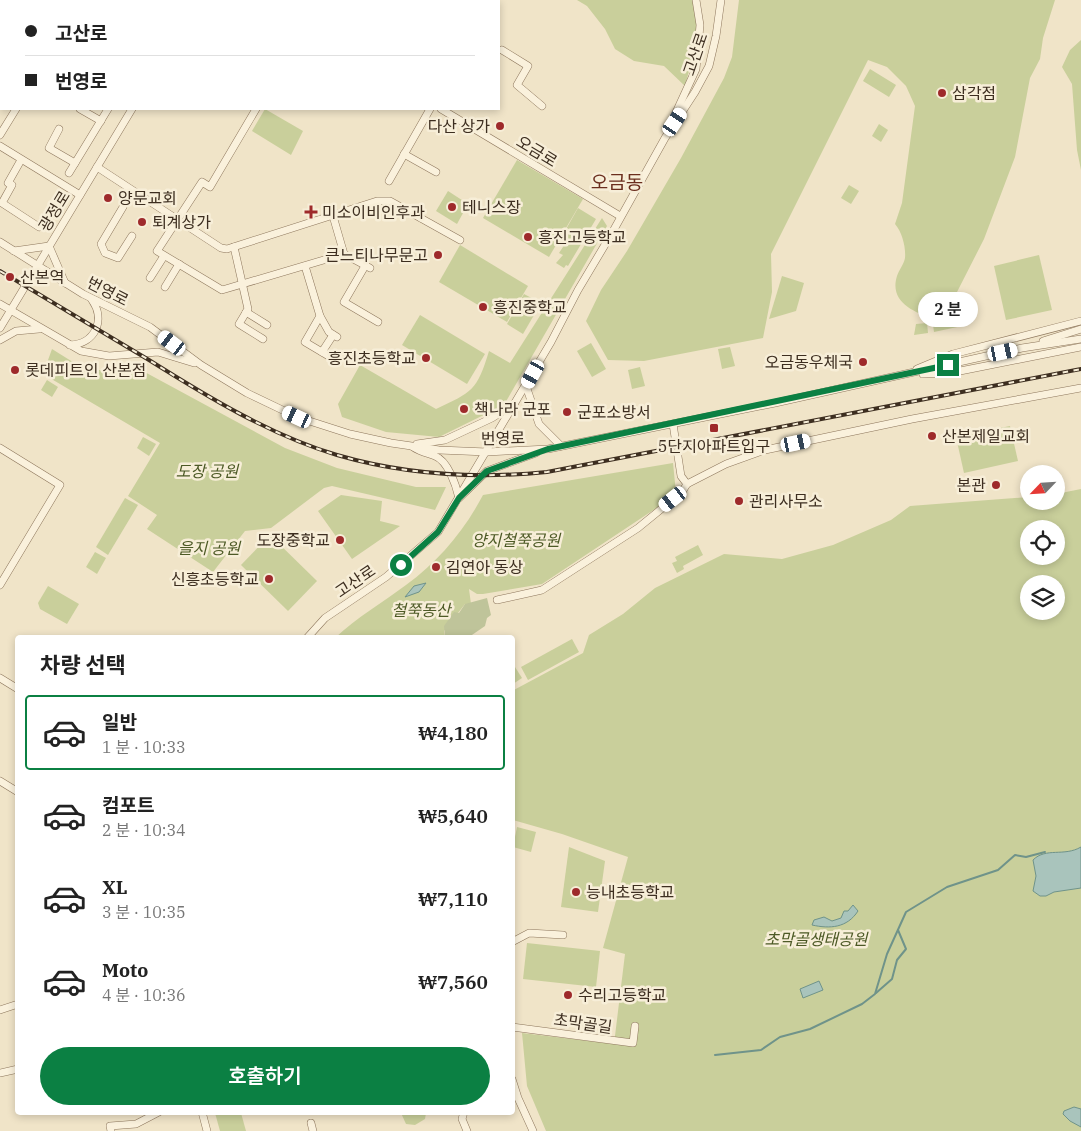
<!DOCTYPE html>
<html lang="ko">
<meta charset="utf-8">
<style>
:root{--surface:#fff;--page:#f2f2f2;--text:#222;--muted:#767676;--line:#e0e0e0;--accent:#0b8043}
body{margin:0;font-family:"IBM Plex Serif","Noto Sans KR",serif;background:var(--page);color:var(--text);height:100vh;display:flex;flex-direction:column;font-size:19px;white-space:nowrap}
*{box-sizing:border-box;margin:0}
p{font-size:16px;color:var(--muted)}
.icon{flex:none;width:28px;height:28px;fill:none;stroke:currentColor;stroke-width:2;stroke-linecap:round;stroke-linejoin:round}
.map{position:relative;flex:1;overflow:hidden}
.drawer{position:absolute;left:15px;top:635px;width:500px;height:480px;display:flex;flex-direction:column;background:var(--surface);border-radius:5px;box-shadow:0 2px 8px #0003}
.drawer>*{flex:none}
.banner{position:absolute;left:0px;top:0px;width:500px;height:110px;box-shadow:0 2px 8px #0003;display:grid;align-content:center;height:110px;padding:0 25px;background:var(--surface)}
.needle{width:32px;rotate:245deg}
.tools{position:absolute;left:1020px;top:465px;display:grid;gap:10px}
.tools a{display:grid;place-items:center;width:45px;height:45px;border-radius:50%;background:var(--surface);box-shadow:0 2px 8px #0003;font-size:25px}
.end{position:absolute;width:22px;height:22px;margin:-11px;border:6px solid #0b8043;background:#fff;box-shadow:0 0 0 2px #fff}
.from{border-radius:50%}
.bubble{position:absolute;height:35px;border-radius:18px;background:var(--surface);box-shadow:0 2px 8px #0003;font-size:16px;font-weight:600;line-height:35px;text-align:center}
.car{position:absolute;width:15px;height:30px;margin:-15px -8px;border-radius:6px;box-shadow:0 0 4px 1px #0007;background:linear-gradient(#fff 24%,#345 0 40%,#fff 0 76%,#345 0 86%,#fff 0)}
.banner b{display:flex;align-items:center;gap:18px;height:48px;font-size:19px}
.banner b+b{border-top:1px solid var(--line)}
.banner i{width:12px;height:12px;background:var(--text)}
ul{padding:0;list-style:none}
li{display:flex;align-items:center;gap:15px;height:75px;margin:0 10px 8px;padding:0 15px;border:2px solid transparent;border-radius:5px}
li div{flex:1}
li b{display:block;font-size:19px}
li em{font-style:normal;font-weight:600}
li.on{border-color:var(--accent)}
li>.icon{width:45px;height:45px;stroke-width:1.5}
h2{padding:0 25px;font-size:22px;line-height:60px}
.primary-button{display:flex;gap:10px;margin-top:auto;padding:10px 25px}
.primary-button a{flex:1;height:58px;border-radius:30px;background:var(--accent);color:#fff;font-size:20px;font-weight:600;line-height:58px;text-align:center}
.map>svg:first-child{display:block}
</style>
<div class="map">
<svg width="1081" height="1131" viewBox="0 0 1081 1131">
<rect width="100%" height="100%" fill="#f0e4c8"/>
<g fill="#c9cf9b" fill-rule="evenodd">
<polygon points="577,0 694,0 698,37 685,86 664,66 634,61 615,49 605,29 587,6"/>
<path d="M 739,0 L 1055,0 L 1043,38 L 1040,59 L 1030,78 L 1015,157 L 984,239 L 956,294 L 962,326 L 934,332 L 932,318 C 913,312 889,301 897,276 C 899,270 904,264 905,258 C 906,247 902,232 895,224 L 902,203 L 915,106 L 906,86 L 887,67 L 868,60 L 771,254 L 772,292 L 763,338 L 644,361 L 608,360 L 586,321 L 601,290 L 627,251 L 681,158 L 724,78 L 732,57 Z"/>
<polygon points="1081,40 1081,170 1077,150 1072,84 1062,67 1070,50"/>
<polygon points="870,69 896,85 889,97 863,81"/>
<polygon points="265,109 303,131 291,155 252,131"/>
<polygon points="879,124 888,130 881,142 872,136"/>
<polygon points="517,160 583,199 549,257 483,218"/>
<polygon points="849,185 859,191 851,204 841,198"/>
<polygon points="448,191 468,204 457,224 436,211"/>
<polygon points="578,208 596,219 568,266 566,265 564,268 556,263 563,255 559,253 563,247 560,240"/>
<path d="M 602,218 L 607,226 L 504,405 L 439,437 L 386,432 L 342,417 L 338,404 L 360,365 L 436,409 C 472,392 477,391 489,351 L 510,363 Z"/>
<polygon points="460,245 528,286 507,322 439,282"/>
<polygon points="1039,255 1052,310 1006,320 994,266"/>
<polygon points="782,276 804,283 796,311 769,319"/>
<polygon points="524,294 541,303 523,334 507,324"/>
<polygon points="420,315 485,354 467,384 402,345"/>
<polygon points="927,323 928,333 914,335 916,324"/>
<polygon points="591,343 606,369 592,377 577,351"/>
<polygon points="730,347 735,366 722,369 718,349"/>
<polygon points="52,349 76,364 95,370 141,370 285,448 337,468 416,487 446,487 435,510 332,486 324,488 271,528 245,531 213,572 147,529 157,515 128,496 160,443 43,374"/>
<polygon points="640,367 645,386 632,389 628,370"/>
<polygon points="47,380 58,387 52,397 41,390"/>
<polygon points="1010,426 1018,461 964,473 956,437"/>
<polygon points="143,437 156,444 149,456 137,448"/>
<path d="M 673,463 L 676,493 L 661,505 L 542,584 L 483,594 L 477,594 L 469,589 L 471,604 L 465,604 L 444,631 L 445,637 L 335,638 C 357,617 382,603 406,585 C 439,561 464,531 483,495 Z"/>
<path d="M 1081,489 L 1081,1131 L 546,1131 L 527,1086 L 522,1033 L 614,1044 L 625,954 L 603,948 L 628,857 L 562,834 L 513,820 L 512,691 L 583,653 L 589,635 L 623,614 L 655,588 L 724,554 L 782,559 L 833,545 L 891,520 L 910,506 L 1029,497 L 1029,501 L 1056,501 L 1056,494 ZM 1029,529 L 1056,529 L 1056,556 L 1029,556 ZM 1029,584 L 1056,584 L 1056,611 L 1029,611 Z"/>
<polygon points="341,495 382,501 380,521 400,526 352,559 318,511"/>
<polygon points="125,498 138,505 108,555 96,547"/>
<polygon points="270,535 317,581 288,611 241,565"/>
<polygon points="698,545 703,555 683,566 684,569 677,573 672,563 677,561 675,557"/>
<polygon points="95,552 106,558 97,574 86,567"/>
<polygon points="48,586 79,604 67,624 40,609 38,603"/>
<polygon points="572,639 579,652 528,680 521,667"/>
<polygon points="515,667 522,678 513,684 513,668"/>
<polygon points="517,827 536,832 531,852 513,847"/>
<polygon points="569,847 605,861 598,912 561,907"/>
<polygon points="527,943 600,951 596,987 523,979"/>
<polygon points="215,1113 241,1113 246,1131 220,1131"/>
<polygon points="401,1113 426,1113 425,1119 415,1125 406,1124"/>
</g>
<polygon fill="#bfc49a" points="487,598 491,615 487,618 485,626 469,637 445,637 444,626 454,612 459,613 465,604"/>
<g fill="#a9c4bc" stroke="#6f938a">
<polygon points="426,583 419,592 405,597 414,586"/>
<path d="M 1081,847 L 1081,888 L 1054,892 L 1046,896 L 1040,896 L 1033,891 L 1036,876 L 1033,860 C 1046,847 1064,857 1081,847 Z"/>
<path d="M 853,905 L 858,911 C 847,928 830,929 812,925 L 814,920 L 824,917 L 832,921 L 841,918 L 844,911 L 848,911 Z"/>
<polygon points="819,981 823,990 803,998 800,989"/>
<polygon points="1074,1107 1081,1109 1081,1127 1070,1121 1063,1114 1064,1111"/>
</g>
<g fill="none" stroke-linecap="round" stroke-linejoin="round">
<g stroke="#6f938a" stroke-width="2">
<polyline points="876,993 892,979 897,960 906,949 898,930"/>
<polyline points="715,1055 761,1050 780,1037 810,1029 862,1004 875,994 887,954 906,912 947,887 998,870 1015,855 1026,857 1045,852"/>
</g>
<g stroke="#8d765c" stroke-width="8">
<g id="minor">
<polyline points="4,0 6,1"/>
<polyline points="90,0 92,1"/>
<polyline points="255,0 257,1"/>
<polyline points="80,1 80,0"/>
<polyline points="141,1 142,0"/>
<polyline points="173,1 174,0"/>
<polyline points="197,1 198,0"/>
<polyline points="502,50 528,66 517,85 542,106"/>
<polyline points="80,109 101,121"/>
<polyline points="256,109 210,187 202,182 157,251 222,290 344,254 333,216"/>
<polyline points="441,109 620,216"/>
<polyline points="673,119 696,69 700,25 696,0"/>
<polyline points="59,129 49,148 75,163"/>
<polyline points="0,135 16,109"/>
<polyline points="0,146 80,195"/>
<polyline points="404,154 436,172"/>
<polyline points="21,160 8,183 12,185 2,203 39,227 52,207"/>
<polyline points="97,167 221,248 227,249 377,201 390,201 460,240"/>
<polyline points="69,173 108,109"/>
<polyline points="389,181 430,109"/>
<polyline points="123,207 101,244 105,253 118,258 132,236"/>
<polyline points="0,242 83,294 150,327 201,365 247,393 297,417 350,434 391,443 439,450 487,452 548,449 775,403 1022,348 1081,339"/>
<polyline points="234,247 248,309 239,324 263,339"/>
<polyline points="14,251 49,246 65,283"/>
<polyline points="344,254 370,268"/>
<polyline points="305,266 320,316 305,342 337,361"/>
<polyline points="365,266 344,302 378,322"/>
<polyline points="150,278 164,256"/>
<polyline points="165,287 179,264"/>
<polyline points="0,304 81,351 109,356 158,352 194,363"/>
<polyline points="246,312 267,325"/>
<polyline points="320,316 329,332 337,337"/>
<polyline points="0,328 132,109"/>
<polyline points="0,340 16,331 39,329"/>
<polyline points="1043,341 1081,329"/>
<path d="M 70,345 C 95,344 106,320 92,300"/>
<polyline points="322,352 333,335"/>
<polyline points="917,369 953,354 1081,321"/>
<polyline points="923,374 950,373 1081,347"/>
<polyline points="526,386 539,424 561,446"/>
<polyline points="673,424 681,476 687,484"/>
<polyline points="417,444 445,440 492,418 514,404"/>
<path d="M 413,447 C 421,452 427,453 435,456 C 448,461 456,485 459,498 L 487,471 L 536,453"/>
<polyline points="0,448 60,485 0,585"/>
<polyline points="497,600 542,590 638,528 682,492 687,484 726,464 765,450 912,419 1081,388"/>
<polyline points="307,638 325,618 386,577 438,532 551,342 578,290 612,233 665,138 695,92 709,66 716,36 721,0"/>
<polyline points="0,678 18,689"/>
<polyline points="0,781 18,792"/>
<polyline points="512,942 529,933 563,935"/>
<polyline points="0,1010 18,1004"/>
<polyline points="512,1027 633,1043 635,1026"/>
<polyline points="0,1073 18,1069"/>
<polyline points="512,1079 518,1098 533,1131"/>
<polyline points="202,1112 207,1131"/>
<polyline points="464,1112 462,1119 467,1131"/>
<polyline points="311,1123 313,1131"/>
<polyline points="111,1131 110,1126 136,1124 159,1112"/>
</g>
</g>
<use href="#minor" stroke="#faf1dc" stroke-width="7"/>
<g stroke="#3d2e20" stroke-width="4">
<path id="rail" d="M 0,271 C 50,301 99,330 149,360 C 208,397 270,435 337,455 C 406,475 476,479 547,472 L 1081,369"/>
</g>
<use href="#rail" stroke="#f7eed8" stroke-width="2" stroke-dasharray="5.5" stroke-linecap="butt"/>
</g>
<g fill="none" stroke-linecap="round" stroke-linejoin="round">
<polyline stroke="#0b8043" stroke-width="6" points="401,565 438,532 459,498 487,471 548,449 948,365"/>
</g>
<g fill="#9e2a2b" stroke="#f7eed8" stroke-width="2">
<circle cx="942" cy="93" r="5"/>
<circle cx="500" cy="126" r="5"/>
<circle cx="108" cy="198" r="5"/>
<circle cx="452" cy="207" r="5"/>
<path d="M308.5 204.5h5v5h5v5h-5v5h-5v-5h-5v-5h5z"/>
<circle cx="142" cy="222" r="5"/>
<circle cx="528" cy="237" r="5"/>
<circle cx="438" cy="255" r="5"/>
<circle cx="10" cy="277" r="5"/>
<circle cx="483" cy="307" r="5"/>
<circle cx="426" cy="358" r="5"/>
<circle cx="863" cy="362" r="5"/>
<circle cx="15" cy="370" r="5"/>
<circle cx="464" cy="409" r="5"/>
<circle cx="567" cy="412" r="5"/>
<rect x="709" y="423" width="10" height="10" rx="2.5"/>
<circle cx="932" cy="436" r="5"/>
<circle cx="996" cy="485" r="5"/>
<circle cx="739" cy="501" r="5"/>
<circle cx="340" cy="540" r="5"/>
<circle cx="436" cy="567" r="5"/>
<circle cx="269" cy="579" r="5"/>
<circle cx="576" cy="892" r="5"/>
<circle cx="568" cy="995" r="5"/>
</g>
<g text-anchor="middle" dominant-baseline="central" stroke-width="5" stroke-linejoin="round" paint-order="stroke">
<g font-size="16" fill="#3d2e20" stroke="#f7eed8">
<text transform="translate(695 54) rotate(-71)">고산로</text>
<text transform="translate(537 151) rotate(31)">오금로</text>
<text transform="translate(54 211) rotate(-59)">광정로</text>
<text transform="translate(108 291) rotate(27)">번영로</text>
<text transform="translate(503 438) rotate(-1)">번영로</text>
<text transform="translate(355 581) rotate(-34)">고산로</text>
<text transform="translate(583 1023) rotate(8)">초막골길</text>
</g>
<g font-size="16" fill="#3d2e20" stroke="#f7eed8" text-anchor="start">
<text x="952" y="93">삼각점</text>
<text x="490" y="126" text-anchor="end">다산 상가</text>
<text x="118" y="198">양문교회</text>
<text x="462" y="207">테니스장</text>
<text x="322" y="212">미소이비인후과</text>
<text x="152" y="222">퇴계상가</text>
<text x="538" y="237">흥진고등학교</text>
<text x="428" y="255" text-anchor="end">큰느티나무문고</text>
<text x="20" y="277">산본역</text>
<text x="493" y="307">흥진중학교</text>
<text x="416" y="358" text-anchor="end">흥진초등학교</text>
<text x="853" y="362" text-anchor="end">오금동우체국</text>
<text x="25" y="370">롯데피트인 산본점</text>
<text x="474" y="409">책나라 군포</text>
<text x="577" y="412">군포소방서</text>
<text x="942" y="436">산본제일교회</text>
<text x="714" y="446" text-anchor="middle">5단지아파트입구</text>
<text x="986" y="485" text-anchor="end">본관</text>
<text x="749" y="501">관리사무소</text>
<text x="330" y="540" text-anchor="end">도장중학교</text>
<text x="446" y="567">김연아 동상</text>
<text x="259" y="579" text-anchor="end">신흥초등학교</text>
<text x="586" y="892">능내초등학교</text>
<text x="578" y="995">수리고등학교</text>
</g>
<g font-size="16" font-style="italic" fill="#4d5a26" stroke="#f7eed8">
<text x="207" y="471">도장 공원</text>
<text x="516" y="540">양지철쭉공원</text>
<text x="209" y="548">을지 공원</text>
<text x="421" y="610">철쭉동산</text>
<text x="816" y="939">초막골생태공원</text>
</g>
<g font-size="19" fill="#6b2e1e" stroke="#f7eed8">
<text x="617" y="182">오금동</text>
</g>
</g>
</svg>
<div class="tools">
<a><svg class="needle" viewBox="-14 -14 28 28"><path d="M0-13l5 13h-10z" fill="#e53935"/><path d="M0 13l5-13h-10z" fill="#767676"/></svg></a>
<a><svg class="icon" aria-label="locate" viewBox="0 0 24 24"><circle cx="12" cy="12" r="6"/><path d="M12 2v4M12 18v4M2 12h4M18 12h4"/></svg></a>
<a><svg class="icon" aria-label="layers" viewBox="0 0 24 24"><path d="M12 4l9 5-9 5-9-5zM3 14l9 5 9-5"/></svg></a>
</div>
<i class="end from" style="left:401px;top:565px"></i>
<i class="end" style="left:948px;top:365px"></i>
<div class="bubble" style="left:918px;top:292px;width:60px">2 분</div>
<i class="car" style="left:675px;top:122px;rotate:34deg"></i>
<i class="car" style="left:172px;top:343px;rotate:307deg"></i>
<i class="car" style="left:1003px;top:352px;rotate:78deg"></i>
<i class="car" style="left:533px;top:374px;rotate:209deg"></i>
<i class="car" style="left:297px;top:417px;rotate:295deg"></i>
<i class="car" style="left:796px;top:443px;rotate:78deg"></i>
<i class="car" style="left:673px;top:499px;rotate:232deg"></i>
<div class="banner">
<b><i class="from"></i>고산로</b>
<b><i></i>번영로</b>
</div>
<section class="drawer">
<h2>차량 선택</h2>
<ul>
<li class="on"><svg class="icon" aria-label="car" viewBox="0 0 24 24"><path d="M5 17H2v-5l4-1 3-4h7l3 4 3 1v5h-3M9 17h6M6 11h13"/><circle cx="7" cy="17" r="2"/><circle cx="17" cy="17" r="2"/></svg><div><b>일반</b><p>1 분 · 10:33</p></div><em>₩4,180</em></li>
<li><svg class="icon" aria-label="car" viewBox="0 0 24 24"><path d="M5 17H2v-5l4-1 3-4h7l3 4 3 1v5h-3M9 17h6M6 11h13"/><circle cx="7" cy="17" r="2"/><circle cx="17" cy="17" r="2"/></svg><div><b>컴포트</b><p>2 분 · 10:34</p></div><em>₩5,640</em></li>
<li><svg class="icon" aria-label="car" viewBox="0 0 24 24"><path d="M5 17H2v-5l4-1 3-4h7l3 4 3 1v5h-3M9 17h6M6 11h13"/><circle cx="7" cy="17" r="2"/><circle cx="17" cy="17" r="2"/></svg><div><b>XL</b><p>3 분 · 10:35</p></div><em>₩7,110</em></li>
<li><svg class="icon" aria-label="car" viewBox="0 0 24 24"><path d="M5 17H2v-5l4-1 3-4h7l3 4 3 1v5h-3M9 17h6M6 11h13"/><circle cx="7" cy="17" r="2"/><circle cx="17" cy="17" r="2"/></svg><div><b>Moto</b><p>4 분 · 10:36</p></div><em>₩7,560</em></li>
</ul>
<div class="primary-button"><a>호출하기</a></div>
</section>
</div>
